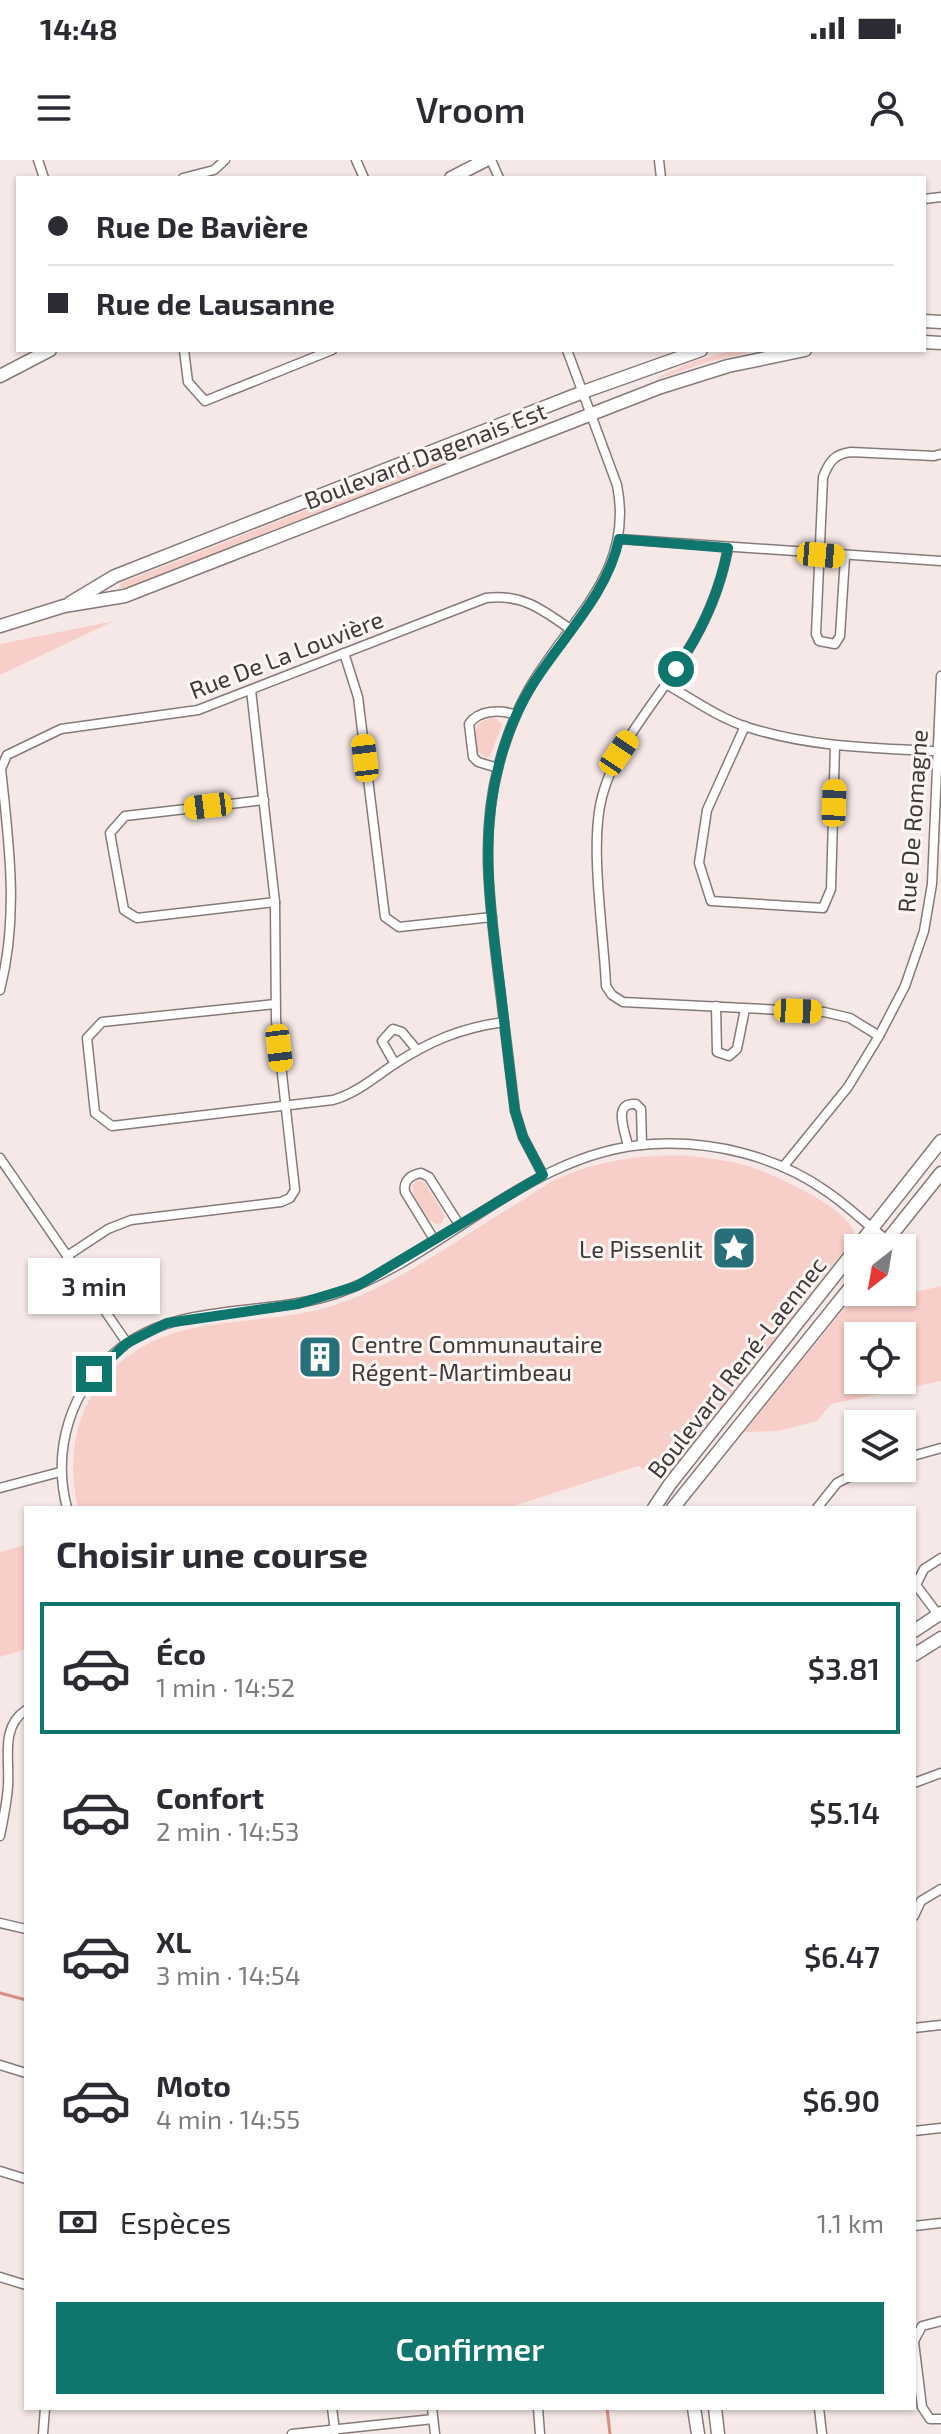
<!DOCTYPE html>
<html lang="fr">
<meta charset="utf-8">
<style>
:root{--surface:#fff;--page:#f2f2f3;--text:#2b2b33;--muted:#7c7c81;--line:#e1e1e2;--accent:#0f766e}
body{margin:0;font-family:"Exo 2",sans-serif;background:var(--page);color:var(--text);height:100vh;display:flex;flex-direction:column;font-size:30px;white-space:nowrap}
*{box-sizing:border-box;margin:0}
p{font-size:26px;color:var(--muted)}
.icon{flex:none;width:44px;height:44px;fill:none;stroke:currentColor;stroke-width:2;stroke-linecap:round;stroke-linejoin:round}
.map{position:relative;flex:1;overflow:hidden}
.details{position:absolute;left:24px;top:1346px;width:892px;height:904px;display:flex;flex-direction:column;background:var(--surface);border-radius:0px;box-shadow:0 2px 6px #0004}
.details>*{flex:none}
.banner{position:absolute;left:16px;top:16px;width:910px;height:176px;border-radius:0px;box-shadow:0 2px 6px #0004;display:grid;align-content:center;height:176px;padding:0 32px;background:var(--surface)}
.needle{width:52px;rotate:211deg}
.tools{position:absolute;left:844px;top:1074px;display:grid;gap:16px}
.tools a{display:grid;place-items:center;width:72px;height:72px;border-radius:0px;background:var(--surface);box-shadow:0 2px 6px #0004;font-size:40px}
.end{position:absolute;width:36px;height:36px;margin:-18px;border:10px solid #0f766e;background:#fff;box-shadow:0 0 0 4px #fff}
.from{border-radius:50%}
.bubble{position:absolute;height:56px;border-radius:0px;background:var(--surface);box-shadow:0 2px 6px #0004;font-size:26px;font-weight:600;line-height:56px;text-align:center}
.car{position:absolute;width:24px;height:48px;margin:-24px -12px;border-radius:10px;box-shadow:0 0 6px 2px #0007;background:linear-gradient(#f5c518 24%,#345 0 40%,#f5c518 0 76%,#345 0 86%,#f5c518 0)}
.banner b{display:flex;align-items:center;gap:28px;height:76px;font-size:30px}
.banner b+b{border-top:2px solid var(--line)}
.banner i{width:20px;height:20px;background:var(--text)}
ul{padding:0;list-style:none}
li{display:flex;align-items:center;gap:24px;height:132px;margin:0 16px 12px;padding:0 16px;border:4px solid transparent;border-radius:0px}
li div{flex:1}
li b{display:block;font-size:30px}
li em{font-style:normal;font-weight:600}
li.on{border-color:var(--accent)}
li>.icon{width:72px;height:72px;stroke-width:1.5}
h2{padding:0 32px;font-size:36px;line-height:96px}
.pay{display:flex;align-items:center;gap:20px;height:88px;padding:0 32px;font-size:30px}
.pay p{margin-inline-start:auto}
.button{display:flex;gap:16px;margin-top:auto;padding:16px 32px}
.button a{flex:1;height:92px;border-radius:0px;background:var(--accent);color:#fff;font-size:32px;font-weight:600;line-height:92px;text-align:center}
.status{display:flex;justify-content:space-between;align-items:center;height:56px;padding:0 40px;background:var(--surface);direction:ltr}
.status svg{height:22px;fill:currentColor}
header{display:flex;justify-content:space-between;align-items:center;height:104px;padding:0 32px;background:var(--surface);font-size:36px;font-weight:600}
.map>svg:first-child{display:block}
</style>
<div class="status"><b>14:48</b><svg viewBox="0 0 49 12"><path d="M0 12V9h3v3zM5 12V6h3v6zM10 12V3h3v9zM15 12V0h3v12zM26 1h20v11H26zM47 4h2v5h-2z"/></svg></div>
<header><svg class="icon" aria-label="menu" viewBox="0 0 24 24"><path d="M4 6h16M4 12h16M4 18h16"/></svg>Vroom<svg class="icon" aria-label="person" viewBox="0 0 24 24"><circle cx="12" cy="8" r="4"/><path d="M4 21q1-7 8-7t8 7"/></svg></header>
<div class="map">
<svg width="941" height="2274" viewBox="0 0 941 2274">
<rect width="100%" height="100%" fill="#f6e8e6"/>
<g fill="#f8cfc8" fill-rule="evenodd">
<polygon points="734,190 759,190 708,202 658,219 658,217 694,201"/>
<polygon points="510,270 482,287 434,307 124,429 119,427 121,423"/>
<polygon points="114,461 0,515 0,484"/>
<path d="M 492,558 L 497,559 L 502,565 L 490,596 L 486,598 L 477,591 L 476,580 L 479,578 L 476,578 C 474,565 480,561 492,558 Z"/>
<path d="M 690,996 C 711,998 732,1001 751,1007 C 773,1014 860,1053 854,1078 L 756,1203 L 670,1324 L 638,1306 L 507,1348 L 78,1348 C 66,1296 76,1240 118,1204 C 180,1150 258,1169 332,1146 C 397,1125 455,1081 513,1046 C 531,1035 551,1020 571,1013 C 609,999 650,994 690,996 Z"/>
<path d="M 419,1020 L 425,1023 L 445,1056 L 440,1065 C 426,1063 413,1039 412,1025 Z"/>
<path d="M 902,1113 L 911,1133 L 941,1126 L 941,1221 L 831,1244 L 817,1261 L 778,1271 L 743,1272 L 858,1132 L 902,1132 ZM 858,1176 L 902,1176 L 902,1220 L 858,1220 Z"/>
<polygon points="26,1385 26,1489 0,1497 0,1392"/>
</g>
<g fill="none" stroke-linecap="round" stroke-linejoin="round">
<g stroke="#d98c81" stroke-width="3">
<polyline points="0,1833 26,1840"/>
<polyline points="607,2248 610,2274"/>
</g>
<g stroke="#867a79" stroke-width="11">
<g id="street">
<polyline points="38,0 44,18"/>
<polyline points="356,0 364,18"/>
<polyline points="491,0 499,18"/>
<polyline points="659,0 661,18"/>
<polyline points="183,18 214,10 225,0"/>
<polyline points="924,39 941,37"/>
<polyline points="184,190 188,222 205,241 332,190"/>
<polyline points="619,379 941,401"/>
<path d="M 728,388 C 721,426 706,462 685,495 C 657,542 616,583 602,637 C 589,685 604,774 606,826 L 612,835 L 623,842 L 824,852 L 850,858 L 879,876"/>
<path d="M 845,397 L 840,476 L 835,484 L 819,481 L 816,474 L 823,317 C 829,302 834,294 851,292 L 934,296 L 941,294"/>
<polyline points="344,493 358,537 385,757 399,767 492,757"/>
<path d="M 666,524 C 692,539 719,558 747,567 C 809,587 872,588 936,591"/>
<polyline points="745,566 707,650 699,703 711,741 823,748 831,729 835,586"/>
<path d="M 498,608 L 478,602 L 473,597 L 469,564 C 478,550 501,549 516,555"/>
<polyline points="264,640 125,656 110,673 124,750 137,758 275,742"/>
<path d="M 0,830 C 19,756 9,684 1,609 L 7,595 L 61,569 L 198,550 L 486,438 C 521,433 543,450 570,469"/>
<path d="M 275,844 L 102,862 L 87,878 L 95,953 L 112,966 L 333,940 C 355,934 374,918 393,905 C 430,881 460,868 504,862"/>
<polyline points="716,846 717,892 729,896 737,889 745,849"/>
<polyline points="395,904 382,881 393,869 402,872 417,890"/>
<path d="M 628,986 C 625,971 612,942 636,944 L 641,949 L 642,985"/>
<polyline points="0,998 127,1183"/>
<polyline points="783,1007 848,927 879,876 905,826 924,771 932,724 941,516"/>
<path d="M 543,1015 L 523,977 L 515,951 C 509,905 504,859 498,813 C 490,743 480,677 498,608 C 506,576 518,546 535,519 C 576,454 634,408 617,325 L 567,190"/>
<path d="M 435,1081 L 405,1032 C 403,1021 410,1015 421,1013 L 429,1017 L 460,1066"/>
<polyline points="67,1096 108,1069 131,1060 281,1042 290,1038 295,1030 276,860 275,742 251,530"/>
<polyline points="902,1299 941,1288"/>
<polyline points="0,1328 60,1312"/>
<path d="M 67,1348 C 52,1290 70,1228 118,1190 C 179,1140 267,1158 338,1133 C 448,1094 531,990 653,984 C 714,981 776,996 826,1031 C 847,1045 866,1064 887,1080"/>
<polyline points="817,1348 837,1323 866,1308"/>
<polyline points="940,1457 916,1425 924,1409 941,1398"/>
<polyline points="914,1623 941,1613"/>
<path d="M 0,1676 C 3,1660 7,1643 8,1626 C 10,1599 0,1567 26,1550"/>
<polyline points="914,1756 921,1741 941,1729"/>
<polyline points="0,1763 26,1769"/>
<polyline points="914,1868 941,1865"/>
<polyline points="0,1905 26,1913"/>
<polyline points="914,1971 941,1968"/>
<polyline points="0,2011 26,2019"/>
<polyline points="914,2066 941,2063"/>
<polyline points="0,2117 26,2125"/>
<polyline points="914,2181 922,2166 941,2161"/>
<polyline points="914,2182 922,2247 930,2259 941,2259"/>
<polyline points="332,2248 335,2271"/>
<polyline points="432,2248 435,2274"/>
<polyline points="538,2248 540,2274"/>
<polyline points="819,2248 822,2274"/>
<polyline points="43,2274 45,2248"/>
<polyline points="292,2274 433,2259"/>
</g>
</g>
<g stroke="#867a79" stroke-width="15">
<g id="secondary">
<polyline points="451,18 486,0"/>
<polyline points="924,161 941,162"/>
<polyline points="924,182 941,183"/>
<polyline points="0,216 50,190"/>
<polyline points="70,443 115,416 583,232 701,190"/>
<polyline points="0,466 64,446 125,436 661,227 728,206 805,190"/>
<polyline points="881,1088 941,1013"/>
<polyline points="654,1348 670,1324 941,981"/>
<polyline points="673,1348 858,1118"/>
<polyline points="914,1471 941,1453"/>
<polyline points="914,1495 941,1478"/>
<polyline points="694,2248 698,2274"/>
<polyline points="715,2248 718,2274"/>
</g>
</g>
<use href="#street" stroke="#fff" stroke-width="8"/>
<use href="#secondary" stroke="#fff" stroke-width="12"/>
</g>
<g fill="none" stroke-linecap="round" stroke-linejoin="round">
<path stroke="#0f766e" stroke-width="10" d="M 94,1214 L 127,1183 L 167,1163 L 298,1144 L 357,1126 L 543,1015 L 523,977 L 515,951 C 509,909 505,867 500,825 C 487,726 475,638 521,545 C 549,489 606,442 619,379 L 728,388 C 720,431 701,473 676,509"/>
</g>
<defs>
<g id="sight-square" transform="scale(2.3)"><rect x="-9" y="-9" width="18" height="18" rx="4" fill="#27707a" stroke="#fff7f6"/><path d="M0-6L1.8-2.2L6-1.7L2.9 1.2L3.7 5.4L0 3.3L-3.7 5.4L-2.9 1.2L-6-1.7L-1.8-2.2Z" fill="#fff"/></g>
<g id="building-square" transform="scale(2.3)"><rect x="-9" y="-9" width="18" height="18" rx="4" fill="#27707a" stroke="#fff7f6"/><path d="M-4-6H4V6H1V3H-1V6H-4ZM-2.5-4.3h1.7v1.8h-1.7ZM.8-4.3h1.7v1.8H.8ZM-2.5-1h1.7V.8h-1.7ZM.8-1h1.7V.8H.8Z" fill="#fff"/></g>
</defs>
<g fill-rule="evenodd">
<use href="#sight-square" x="734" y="1088"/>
<use href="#building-square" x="320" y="1197"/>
</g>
<g text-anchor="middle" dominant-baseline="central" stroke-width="6" stroke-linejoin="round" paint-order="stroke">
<g font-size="24" fill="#3f3a39" stroke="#fff7f6">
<text transform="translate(425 295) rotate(-21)">Boulevard Dagenais Est</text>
<text transform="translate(286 494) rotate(-21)">Rue De La Louvière</text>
<text transform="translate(912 661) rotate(-86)">Rue De Romagne</text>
<text transform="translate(736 1207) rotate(-52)">Boulevard René-Laennec</text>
</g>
<g font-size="24" fill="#3f3a39" stroke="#fff7f6" text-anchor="end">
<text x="703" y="1088">Le Pissenlit</text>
<text x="351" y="1183" text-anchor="start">Centre Communautaire<tspan x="351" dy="28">Régent-Martimbeau</tspan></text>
</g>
</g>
</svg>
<div class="tools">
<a><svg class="needle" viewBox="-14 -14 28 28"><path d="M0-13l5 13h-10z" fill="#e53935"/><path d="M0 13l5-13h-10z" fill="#7c7c81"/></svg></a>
<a><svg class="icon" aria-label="locate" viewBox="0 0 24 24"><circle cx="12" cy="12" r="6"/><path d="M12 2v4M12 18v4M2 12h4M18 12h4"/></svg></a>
<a><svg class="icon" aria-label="layers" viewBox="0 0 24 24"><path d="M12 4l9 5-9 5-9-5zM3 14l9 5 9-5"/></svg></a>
</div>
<i class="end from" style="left:676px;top:509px"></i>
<i class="end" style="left:94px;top:1214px"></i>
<div class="bubble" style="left:28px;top:1098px;width:132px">3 min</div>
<i class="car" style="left:821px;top:395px;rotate:95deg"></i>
<i class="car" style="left:619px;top:593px;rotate:34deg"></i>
<i class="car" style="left:365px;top:598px;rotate:353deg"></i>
<i class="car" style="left:834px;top:643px;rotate:2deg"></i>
<i class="car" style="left:208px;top:646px;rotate:263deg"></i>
<i class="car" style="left:798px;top:851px;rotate:92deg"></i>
<i class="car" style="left:279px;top:888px;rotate:173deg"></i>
<div class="banner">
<b><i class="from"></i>Rue De Bavière</b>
<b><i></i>Rue de Lausanne</b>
</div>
<section class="details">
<h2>Choisir une course</h2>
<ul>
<li class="on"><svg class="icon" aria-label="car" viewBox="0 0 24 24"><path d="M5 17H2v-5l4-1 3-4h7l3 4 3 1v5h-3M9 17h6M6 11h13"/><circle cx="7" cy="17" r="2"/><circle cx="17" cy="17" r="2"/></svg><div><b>Éco</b><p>1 min · 14:52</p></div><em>$3.81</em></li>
<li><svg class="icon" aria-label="car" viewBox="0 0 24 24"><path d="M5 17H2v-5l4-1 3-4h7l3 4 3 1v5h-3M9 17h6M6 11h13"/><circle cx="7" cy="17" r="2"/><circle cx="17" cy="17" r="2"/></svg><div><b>Confort</b><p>2 min · 14:53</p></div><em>$5.14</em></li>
<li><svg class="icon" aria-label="car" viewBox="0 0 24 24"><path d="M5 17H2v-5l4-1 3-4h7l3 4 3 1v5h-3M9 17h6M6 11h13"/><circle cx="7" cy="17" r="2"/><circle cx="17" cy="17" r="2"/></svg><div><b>XL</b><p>3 min · 14:54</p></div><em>$6.47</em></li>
<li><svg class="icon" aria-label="car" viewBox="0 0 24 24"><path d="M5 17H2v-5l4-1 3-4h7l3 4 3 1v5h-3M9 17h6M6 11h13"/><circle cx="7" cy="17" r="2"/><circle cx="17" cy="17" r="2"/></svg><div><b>Moto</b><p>4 min · 14:55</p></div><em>$6.90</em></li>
</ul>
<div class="pay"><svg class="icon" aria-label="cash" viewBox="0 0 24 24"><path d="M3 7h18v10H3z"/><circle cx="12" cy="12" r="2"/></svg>Espèces<p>1.1 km</p></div>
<div class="button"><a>Confirmer</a></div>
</section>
</div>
